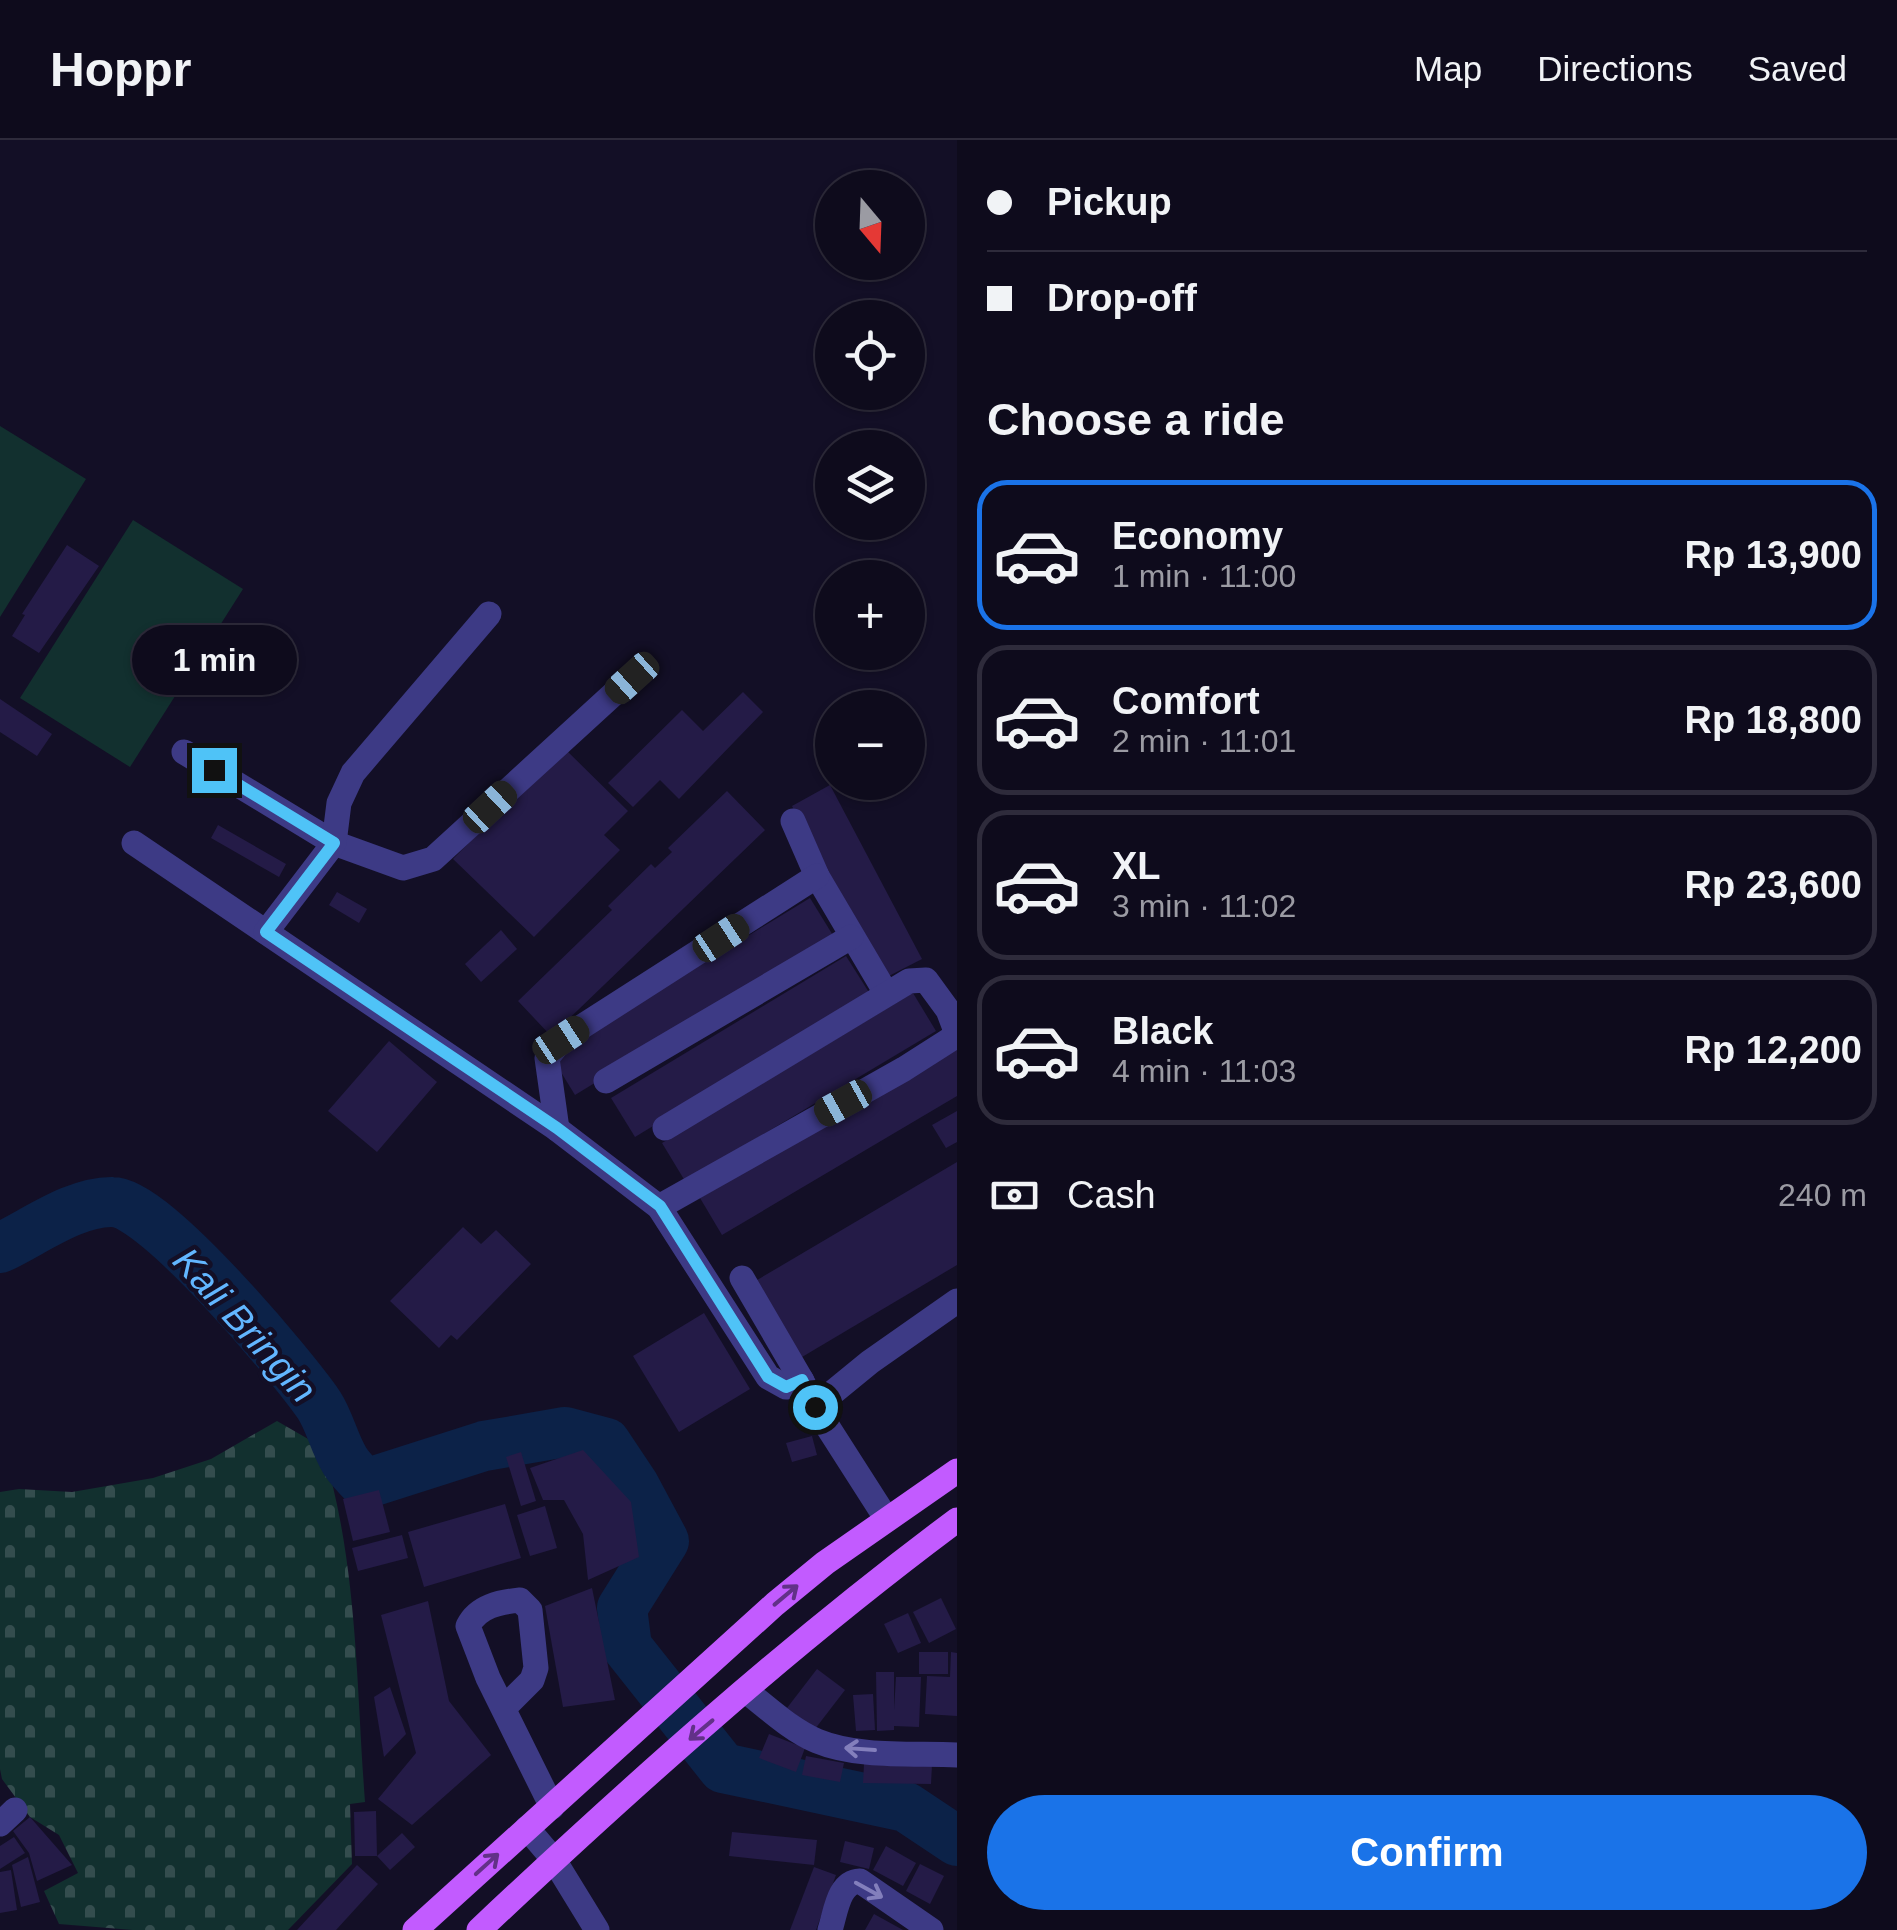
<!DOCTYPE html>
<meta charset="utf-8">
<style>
:root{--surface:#0e0b1c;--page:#171425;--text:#f1f3f6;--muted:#9b9ba3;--line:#2e2b3b;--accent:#1a73e8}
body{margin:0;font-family:Helvetica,sans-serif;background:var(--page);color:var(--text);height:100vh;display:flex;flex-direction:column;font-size:38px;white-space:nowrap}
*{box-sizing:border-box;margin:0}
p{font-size:32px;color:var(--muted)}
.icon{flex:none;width:55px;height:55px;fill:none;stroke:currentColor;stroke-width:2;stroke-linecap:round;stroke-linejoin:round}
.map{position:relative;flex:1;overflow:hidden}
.panel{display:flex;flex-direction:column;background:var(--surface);width:940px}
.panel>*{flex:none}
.banner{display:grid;align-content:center;height:220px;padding:0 30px;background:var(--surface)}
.needle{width:65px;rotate:161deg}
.tools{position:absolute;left:815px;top:30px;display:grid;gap:20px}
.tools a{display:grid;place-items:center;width:110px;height:110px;border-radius:50%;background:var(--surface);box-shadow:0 2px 8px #0004,0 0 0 2px var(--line);font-size:50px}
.end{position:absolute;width:45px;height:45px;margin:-22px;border:12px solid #4fc3f7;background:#111;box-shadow:0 0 0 5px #111}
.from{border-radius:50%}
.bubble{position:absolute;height:70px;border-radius:35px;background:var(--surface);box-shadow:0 2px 8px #0004,0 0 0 2px var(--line);font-size:32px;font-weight:800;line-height:70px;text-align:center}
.car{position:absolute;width:30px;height:60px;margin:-30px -15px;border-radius:12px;box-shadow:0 0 8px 2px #0007;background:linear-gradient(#222 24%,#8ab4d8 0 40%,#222 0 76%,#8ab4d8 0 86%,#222 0)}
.banner b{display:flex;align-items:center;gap:35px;height:95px;font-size:38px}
.banner b+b{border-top:2px solid var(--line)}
.banner i{width:25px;height:25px;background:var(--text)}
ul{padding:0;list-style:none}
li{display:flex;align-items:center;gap:30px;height:150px;margin:0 20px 15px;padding:0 10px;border:5px solid var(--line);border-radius:30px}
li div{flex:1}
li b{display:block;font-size:38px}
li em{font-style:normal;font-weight:800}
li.active{border-color:var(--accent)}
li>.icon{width:90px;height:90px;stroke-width:1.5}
h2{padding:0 30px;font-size:45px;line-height:120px}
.pay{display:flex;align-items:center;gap:25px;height:110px;padding:0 30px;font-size:38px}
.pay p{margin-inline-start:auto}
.cta{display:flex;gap:20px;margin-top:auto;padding:20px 30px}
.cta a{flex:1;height:115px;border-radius:60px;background:var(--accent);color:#fff;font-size:40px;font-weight:800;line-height:115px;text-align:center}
header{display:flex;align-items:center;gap:60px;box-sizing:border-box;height:140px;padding:0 50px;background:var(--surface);border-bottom:2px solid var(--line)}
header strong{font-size:48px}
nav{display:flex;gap:55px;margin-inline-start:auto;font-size:35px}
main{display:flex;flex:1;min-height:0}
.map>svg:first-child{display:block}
</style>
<header>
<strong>Hoppr</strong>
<nav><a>Map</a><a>Directions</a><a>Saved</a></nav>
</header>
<main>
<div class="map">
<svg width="957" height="1790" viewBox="0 0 957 1790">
<defs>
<pattern id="cemetery-stones" width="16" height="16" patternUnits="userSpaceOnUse" patternTransform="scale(2.5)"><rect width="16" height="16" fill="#12302f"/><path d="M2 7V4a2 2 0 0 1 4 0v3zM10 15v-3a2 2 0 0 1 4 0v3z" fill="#344d4e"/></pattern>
</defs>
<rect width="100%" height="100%" fill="#130f26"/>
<g fill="#12302f">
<polygon points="0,286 86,339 0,477"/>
<polygon points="133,380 243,449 130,627 20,558"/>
</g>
<path fill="url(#cemetery-stones)" d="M 277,1281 L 322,1307 C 358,1422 356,1543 365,1662 L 350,1664 L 352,1724 L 288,1790 L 133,1790 L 59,1784 L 44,1751 L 78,1733 L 59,1695 L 30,1677 L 2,1639 L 0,1629 L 0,1352 L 19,1349 L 72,1352 L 153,1338 L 211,1319 Z"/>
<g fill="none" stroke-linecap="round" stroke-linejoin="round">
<path stroke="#0c2248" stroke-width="50" d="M 0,1108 C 34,1092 75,1061 113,1062 C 155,1062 293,1227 319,1265 C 330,1282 334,1303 345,1321 C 350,1329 358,1337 365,1344 L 484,1306 L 565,1292 L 606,1303 L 634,1345 L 664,1401 L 622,1468 L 627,1507 L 723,1628 L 906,1667 L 957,1701"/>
</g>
<g fill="#241b47">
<polygon points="67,405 99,426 39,513 12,496 25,475 22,474"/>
<polygon points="743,552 763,572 679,659 660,640 633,667 608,643 682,570 703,591"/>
<polygon points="0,559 52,594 37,616 0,592"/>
<polygon points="563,607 628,671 604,695 620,710 534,797 453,719"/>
<polygon points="830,645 922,819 883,839 792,666"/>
<polygon points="727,651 765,690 551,896 518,861 612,770 608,766 651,724 655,728 672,712 668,708"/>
<polygon points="218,685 286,724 279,737 211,698"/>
<polygon points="337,752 367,769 359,783 329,765"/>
<polygon points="810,758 834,797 575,955 551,916"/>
<polygon points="501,790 517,809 481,842 465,824"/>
<polygon points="846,816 870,854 635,997 611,958"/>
<polygon points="913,853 936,891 685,1041 662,1003"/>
<polygon points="389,901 437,942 377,1012 328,971"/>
<polygon points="957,906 957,956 722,1095 700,1058"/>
<polygon points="957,971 957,1002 946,1008 932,985"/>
<polygon points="957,1022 957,1125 797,1220 752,1143"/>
<polygon points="463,1087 481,1104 496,1090 531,1124 457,1200 451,1195 439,1208 390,1161"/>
<polygon points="704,1173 750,1249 679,1292 633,1216"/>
<polygon points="812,1296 817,1315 792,1322 786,1303"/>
<polygon points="583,1310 631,1362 639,1417 588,1440 583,1394 564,1360 543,1360 530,1328"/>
<polygon points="521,1312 536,1361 521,1366 506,1317"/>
<polygon points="379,1350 390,1392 353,1401 343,1359"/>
<polygon points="505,1364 521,1418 424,1447 408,1392"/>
<polygon points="545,1366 557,1408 530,1416 517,1375"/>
<polygon points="402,1395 408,1418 358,1431 352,1408"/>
<polygon points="592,1448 615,1560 563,1567 545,1466"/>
<polygon points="941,1458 956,1489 929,1503 913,1472"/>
<polygon points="428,1461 449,1561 491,1615 412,1685 378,1659 416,1613 381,1475"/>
<polygon points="908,1473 921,1503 898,1513 884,1484"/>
<rect x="919" y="1512" width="29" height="22"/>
<polygon points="951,1512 957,1513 957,1576 925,1574 927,1536 950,1537"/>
<polygon points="817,1529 845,1550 815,1589 787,1568"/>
<polygon points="876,1532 894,1532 894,1570 896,1537 921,1537 919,1587 894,1586 894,1590 877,1591"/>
<polygon points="390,1547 406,1594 384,1617 374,1557"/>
<polygon points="873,1554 875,1590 856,1591 853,1555"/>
<polygon points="769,1594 805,1608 796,1632 759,1618"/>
<polygon points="806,1616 844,1623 840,1642 802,1635"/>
<polygon points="864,1624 932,1625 931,1644 863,1643"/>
<polygon points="376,1671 377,1716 355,1716 354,1672"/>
<polygon points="30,1677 72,1725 37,1741 29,1713 13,1691"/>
<polygon points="732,1692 817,1700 814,1725 729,1716"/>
<polygon points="402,1693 415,1707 390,1730 377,1716"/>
<polygon points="14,1697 25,1713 0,1729 0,1706"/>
<polygon points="845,1701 874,1708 869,1729 840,1722"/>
<polygon points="886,1706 916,1723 903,1746 873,1730"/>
<polygon points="28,1717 40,1762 21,1767 12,1725"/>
<polygon points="920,1724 944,1736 930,1764 906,1751"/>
<polygon points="357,1725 378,1744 336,1790 297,1790"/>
<polygon points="814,1727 836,1735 816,1790 790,1790"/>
<polygon points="11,1730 17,1770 0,1773 0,1732"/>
<polygon points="874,1774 903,1790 865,1790"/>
</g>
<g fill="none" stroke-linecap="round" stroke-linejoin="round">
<g stroke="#3d3a85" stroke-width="25">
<polyline points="184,612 334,703 403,728 433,719 632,537"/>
<polyline points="793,681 817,736 886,853"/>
<polyline points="134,703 557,989 659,1067 768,1237 786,1247 802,1241 815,1267"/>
<polyline points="266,792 334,703 339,663 353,633 489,474"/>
<polyline points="606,941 851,797"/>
<polyline points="557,989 547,918 561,900 817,736"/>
<polyline points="659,1067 904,929 951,899 956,891 948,870 926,840 909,841 665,988"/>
<polyline points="742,1138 802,1241"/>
<polyline points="886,1378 815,1267 870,1222 957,1161"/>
<path d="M 746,1551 C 768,1568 791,1590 817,1601 C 858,1618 913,1613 957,1615"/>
<path d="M 505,1567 L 532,1540 L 536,1528 L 530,1470 L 520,1460 C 500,1462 478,1466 468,1486 L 488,1538 L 552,1667"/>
<polyline points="0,1684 15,1670"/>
<polyline points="527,1688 554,1720 597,1790"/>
<path d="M 830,1790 C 836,1772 838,1742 860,1741 L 931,1790"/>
</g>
<g stroke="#c25bff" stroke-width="25">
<polyline points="415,1790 775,1464 825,1423 957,1331"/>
<path d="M 479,1790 C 631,1647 789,1505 957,1380"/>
</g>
</g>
<defs><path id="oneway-shaft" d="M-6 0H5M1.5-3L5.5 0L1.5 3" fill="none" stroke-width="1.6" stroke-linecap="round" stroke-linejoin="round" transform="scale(2.5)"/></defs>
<g stroke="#623188">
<use href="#oneway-shaft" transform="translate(786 1455) rotate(-40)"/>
<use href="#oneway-shaft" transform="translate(701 1590) rotate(140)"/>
<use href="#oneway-shaft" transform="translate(487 1724) rotate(-42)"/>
</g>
<g stroke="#837fbc">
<use href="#oneway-shaft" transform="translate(860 1609) rotate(-176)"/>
<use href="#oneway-shaft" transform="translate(869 1750) rotate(29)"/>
</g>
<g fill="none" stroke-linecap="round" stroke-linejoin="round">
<polyline stroke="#4fc3f7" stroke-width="12" points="214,630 334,703 266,792 557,988 660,1066 768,1237 786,1247 802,1240 815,1267"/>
</g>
<g text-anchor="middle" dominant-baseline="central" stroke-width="9" stroke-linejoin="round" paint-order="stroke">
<g font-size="38" font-style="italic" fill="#62b6ff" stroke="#130f26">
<text transform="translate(245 1185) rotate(48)">Kali Bringin</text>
</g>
</g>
</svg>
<div class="tools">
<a><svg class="needle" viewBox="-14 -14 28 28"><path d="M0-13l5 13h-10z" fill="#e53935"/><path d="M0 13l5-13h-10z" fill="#9b9ba3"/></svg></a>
<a><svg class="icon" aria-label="locate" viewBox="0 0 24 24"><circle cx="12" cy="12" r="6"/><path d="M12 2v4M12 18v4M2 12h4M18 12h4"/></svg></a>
<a><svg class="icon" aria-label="layers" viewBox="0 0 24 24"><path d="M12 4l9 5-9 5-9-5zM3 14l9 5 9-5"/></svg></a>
<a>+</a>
<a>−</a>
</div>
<i class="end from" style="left:815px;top:1267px"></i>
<i class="end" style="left:214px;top:630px"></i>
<div class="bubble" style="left:132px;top:485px;width:165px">1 min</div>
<i class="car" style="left:632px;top:538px;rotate:228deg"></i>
<i class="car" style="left:490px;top:667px;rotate:47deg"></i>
<i class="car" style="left:721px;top:798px;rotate:57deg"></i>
<i class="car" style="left:561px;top:900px;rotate:57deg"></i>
<i class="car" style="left:843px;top:963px;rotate:241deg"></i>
</div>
<section class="panel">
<div class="banner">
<b><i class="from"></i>Pickup</b>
<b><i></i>Drop-off</b>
</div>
<h2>Choose a ride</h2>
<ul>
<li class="active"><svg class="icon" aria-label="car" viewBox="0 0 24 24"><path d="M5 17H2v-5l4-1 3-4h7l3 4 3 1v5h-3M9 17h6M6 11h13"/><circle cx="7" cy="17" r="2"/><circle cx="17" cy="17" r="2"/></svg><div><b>Economy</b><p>1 min · 11:00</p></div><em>Rp 13,900</em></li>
<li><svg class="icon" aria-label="car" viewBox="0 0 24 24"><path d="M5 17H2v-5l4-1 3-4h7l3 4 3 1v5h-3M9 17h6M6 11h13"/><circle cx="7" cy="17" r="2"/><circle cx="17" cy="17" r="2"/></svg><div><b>Comfort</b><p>2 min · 11:01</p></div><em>Rp 18,800</em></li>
<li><svg class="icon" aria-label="car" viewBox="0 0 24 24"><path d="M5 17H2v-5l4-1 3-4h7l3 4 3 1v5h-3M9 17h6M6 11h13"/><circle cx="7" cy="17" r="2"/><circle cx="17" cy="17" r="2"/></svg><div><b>XL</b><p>3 min · 11:02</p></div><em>Rp 23,600</em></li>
<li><svg class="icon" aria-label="car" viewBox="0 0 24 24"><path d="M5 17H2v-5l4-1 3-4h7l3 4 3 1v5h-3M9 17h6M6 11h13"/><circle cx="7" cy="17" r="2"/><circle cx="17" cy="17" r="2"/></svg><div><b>Black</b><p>4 min · 11:03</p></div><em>Rp 12,200</em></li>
</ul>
<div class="pay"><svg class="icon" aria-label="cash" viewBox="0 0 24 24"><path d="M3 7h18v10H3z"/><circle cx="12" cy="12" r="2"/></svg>Cash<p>240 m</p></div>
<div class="cta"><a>Confirm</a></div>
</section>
</main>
